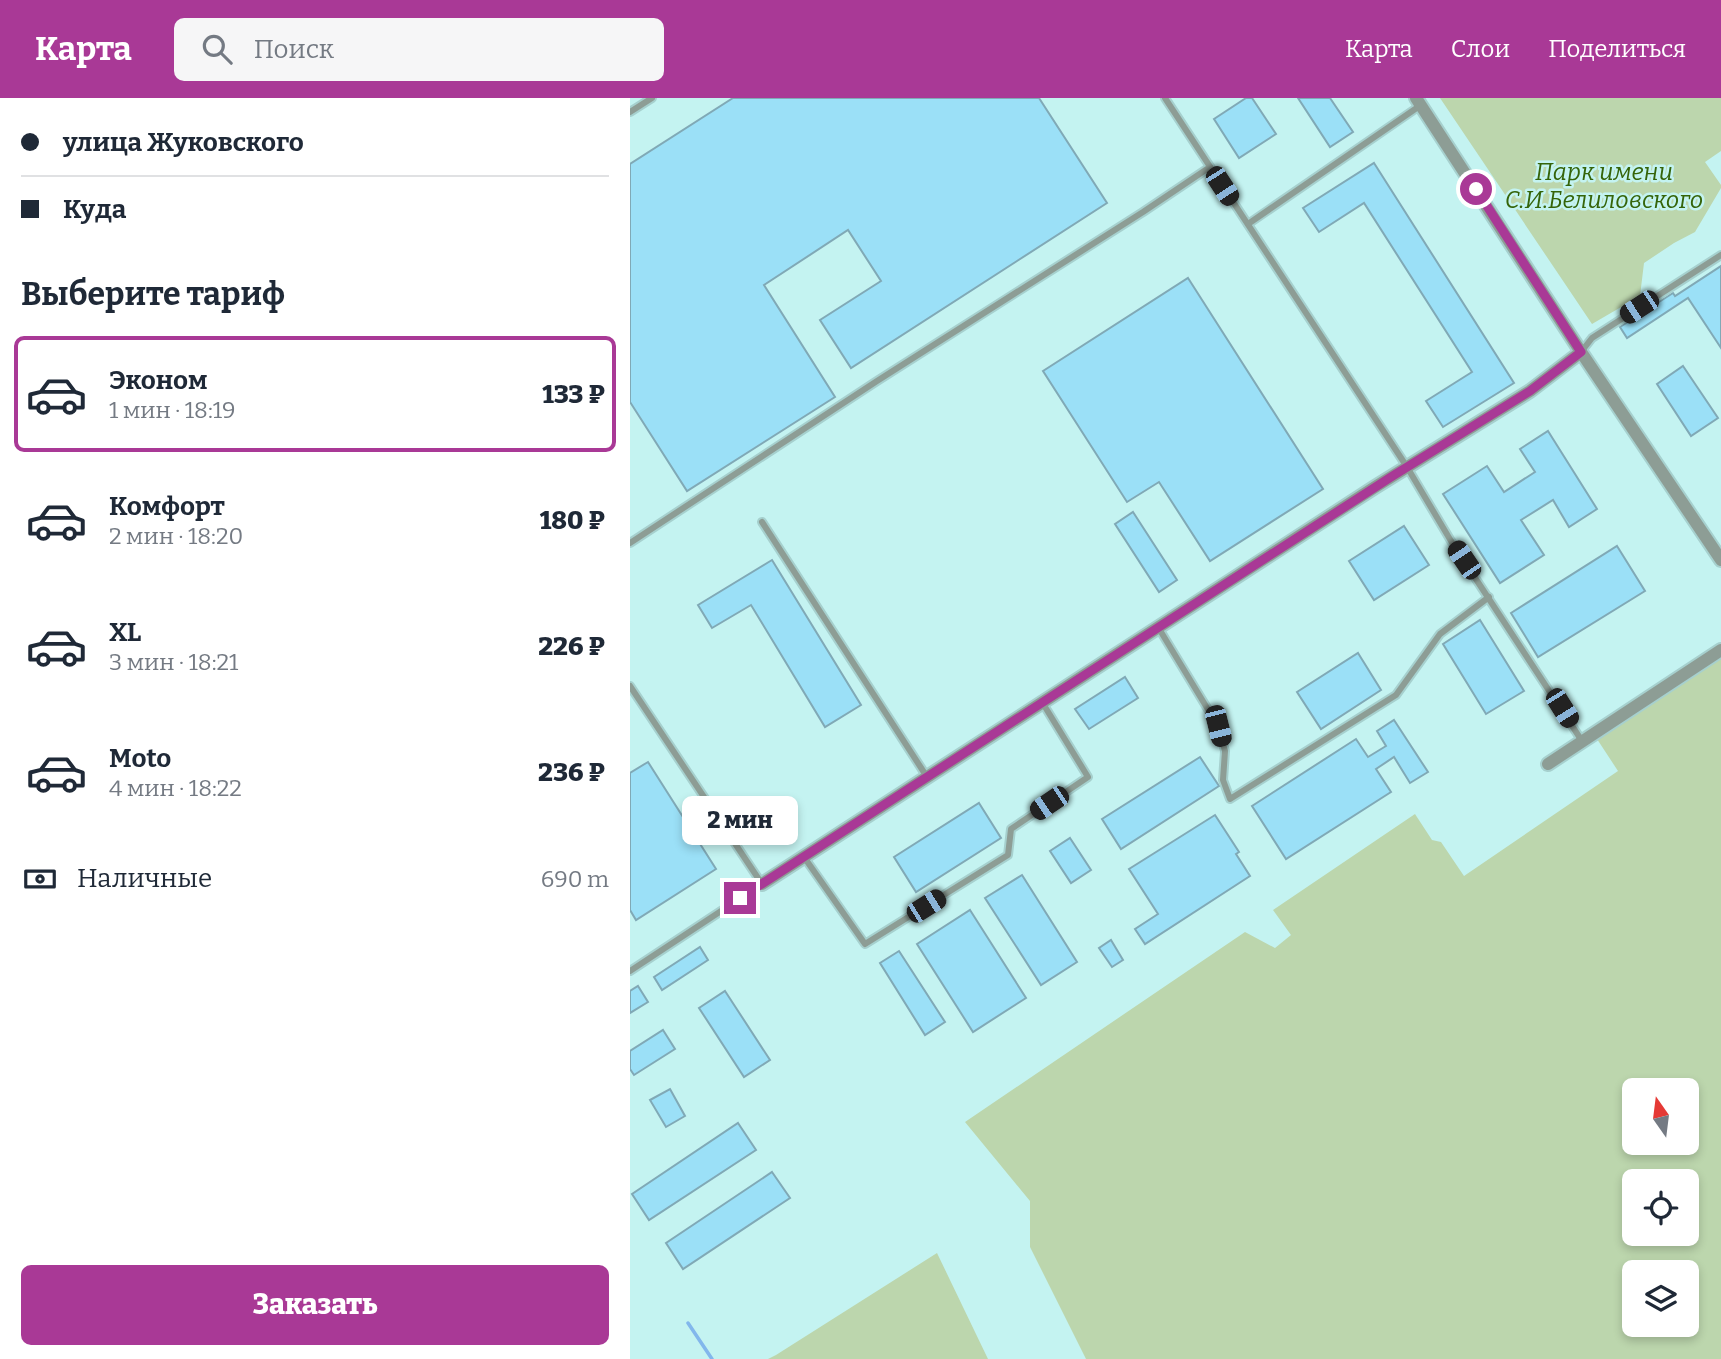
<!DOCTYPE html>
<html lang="ru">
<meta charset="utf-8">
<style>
:root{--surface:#fff;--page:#f6f6f7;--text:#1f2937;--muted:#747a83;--line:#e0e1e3;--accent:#a93996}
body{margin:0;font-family:Bitter,serif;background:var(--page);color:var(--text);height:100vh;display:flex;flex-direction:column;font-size:26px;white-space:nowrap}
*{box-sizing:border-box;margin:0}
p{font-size:23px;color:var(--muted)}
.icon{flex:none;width:38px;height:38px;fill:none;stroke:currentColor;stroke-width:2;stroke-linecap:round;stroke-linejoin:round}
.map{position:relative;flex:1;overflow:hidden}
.panel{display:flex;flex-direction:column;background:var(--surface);width:630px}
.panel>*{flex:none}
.banner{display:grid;align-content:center;height:154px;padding:0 21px;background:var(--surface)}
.needle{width:46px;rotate:346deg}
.fabs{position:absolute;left:992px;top:980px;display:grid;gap:14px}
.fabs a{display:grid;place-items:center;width:77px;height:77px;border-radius:10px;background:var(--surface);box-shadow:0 4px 10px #0003;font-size:35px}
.end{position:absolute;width:32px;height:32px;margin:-16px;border:9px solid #a93996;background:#fff;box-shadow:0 0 0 4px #fff}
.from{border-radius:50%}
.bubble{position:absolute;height:49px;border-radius:10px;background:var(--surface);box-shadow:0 4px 10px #0003;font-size:23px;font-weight:800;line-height:49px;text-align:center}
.car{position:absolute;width:21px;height:42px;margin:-21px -10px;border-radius:9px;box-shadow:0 0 5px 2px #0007;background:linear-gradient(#222 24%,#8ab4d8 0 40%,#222 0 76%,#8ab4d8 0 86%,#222 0)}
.banner b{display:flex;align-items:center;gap:24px;height:66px;font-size:26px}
.banner b+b{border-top:2px solid var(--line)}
.banner i{width:18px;height:18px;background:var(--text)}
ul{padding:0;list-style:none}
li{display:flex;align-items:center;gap:21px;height:116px;margin:0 14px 10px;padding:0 7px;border:4px solid transparent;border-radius:10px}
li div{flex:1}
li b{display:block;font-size:26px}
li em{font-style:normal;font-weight:800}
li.current{border-color:var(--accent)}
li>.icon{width:63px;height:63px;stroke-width:1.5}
h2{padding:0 21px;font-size:32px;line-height:84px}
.pay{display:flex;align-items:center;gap:18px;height:77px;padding:0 21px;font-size:26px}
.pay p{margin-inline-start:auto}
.button{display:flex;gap:14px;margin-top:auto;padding:14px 21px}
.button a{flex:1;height:80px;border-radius:10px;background:var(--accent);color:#fff;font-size:28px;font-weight:800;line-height:80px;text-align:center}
header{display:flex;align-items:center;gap:42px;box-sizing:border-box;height:98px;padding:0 35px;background:var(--accent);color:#fff}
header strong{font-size:33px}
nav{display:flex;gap:38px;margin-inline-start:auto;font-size:24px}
.search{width:490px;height:63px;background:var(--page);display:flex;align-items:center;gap:18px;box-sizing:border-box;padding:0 24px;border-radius:10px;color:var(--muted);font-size:26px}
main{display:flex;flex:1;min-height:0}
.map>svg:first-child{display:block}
</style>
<header>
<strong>Карта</strong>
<div class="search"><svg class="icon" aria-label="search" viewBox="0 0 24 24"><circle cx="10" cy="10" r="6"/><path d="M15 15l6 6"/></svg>Поиск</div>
<nav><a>Карта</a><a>Слои</a><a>Поделиться</a></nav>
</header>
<main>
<section class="panel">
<div class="banner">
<b><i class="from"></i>улица Жуковского</b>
<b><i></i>Куда</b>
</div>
<h2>Выберите тариф</h2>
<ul>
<li class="current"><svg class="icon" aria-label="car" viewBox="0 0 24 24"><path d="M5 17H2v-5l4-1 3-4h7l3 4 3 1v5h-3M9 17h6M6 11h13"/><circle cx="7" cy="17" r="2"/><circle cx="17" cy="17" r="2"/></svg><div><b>Эконом</b><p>1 мин · 18:19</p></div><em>133 ₽</em></li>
<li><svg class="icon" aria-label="car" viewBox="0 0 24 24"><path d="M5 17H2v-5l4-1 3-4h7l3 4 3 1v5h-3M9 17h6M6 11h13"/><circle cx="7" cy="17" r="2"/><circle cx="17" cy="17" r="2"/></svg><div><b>Комфорт</b><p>2 мин · 18:20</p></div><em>180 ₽</em></li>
<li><svg class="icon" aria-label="car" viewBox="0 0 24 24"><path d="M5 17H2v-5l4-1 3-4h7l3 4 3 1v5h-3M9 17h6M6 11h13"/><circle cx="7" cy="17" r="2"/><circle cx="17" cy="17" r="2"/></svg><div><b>XL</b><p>3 мин · 18:21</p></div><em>226 ₽</em></li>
<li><svg class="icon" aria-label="car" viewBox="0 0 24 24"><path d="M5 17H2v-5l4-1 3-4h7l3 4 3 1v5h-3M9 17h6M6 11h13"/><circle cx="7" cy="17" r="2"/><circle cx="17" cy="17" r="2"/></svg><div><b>Moto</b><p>4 мин · 18:22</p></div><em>236 ₽</em></li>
</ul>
<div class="pay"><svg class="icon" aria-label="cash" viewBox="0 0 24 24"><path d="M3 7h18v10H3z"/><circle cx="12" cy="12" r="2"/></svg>Наличные<p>690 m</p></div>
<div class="button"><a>Заказать</a></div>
</section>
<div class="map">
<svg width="1091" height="1261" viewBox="0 0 1091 1261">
<rect width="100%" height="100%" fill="#c4f3f1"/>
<g fill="#bcd6ad" fill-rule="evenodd">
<polygon points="810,0 1091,0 1091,53 1075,64 1091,87 1091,90 1065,134 1044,145 1014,165 1010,198 962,226"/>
<path d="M 1091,556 L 1091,1261 L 456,1261 L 400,1149 L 400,1103 L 335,1024 L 615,834 L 645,850 L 661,837 L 643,812 L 785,716 L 802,742 L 811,744 L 834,778 L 988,673 L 967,641 ZM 1004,992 L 1057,992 L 1057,1045 L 1004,1045 ZM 1004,1083 L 1057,1083 L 1057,1136 L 1004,1136 ZM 1004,1174 L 1057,1174 L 1057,1227 L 1004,1227 Z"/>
<polygon points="307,1155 358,1261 138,1261 146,1257"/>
</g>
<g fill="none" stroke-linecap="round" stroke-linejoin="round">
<polyline stroke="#82b7ec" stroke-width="3.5" points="58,1225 82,1261"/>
</g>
<g fill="#9be0f7" stroke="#80a9b6" stroke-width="2">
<polygon points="103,0 409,0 477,105 221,270 190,222 251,183 218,132 134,187 205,299 57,393 0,304 0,66"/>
<polygon points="616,0 622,0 646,36 609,60 584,21"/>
<polygon points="668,0 700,0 723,34 700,49"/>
<polygon points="744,65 884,285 813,329 796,303 842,274 734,105 689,134 673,110"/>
<polygon points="1091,168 1091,250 1058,200 997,240 990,229 1043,195 1045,198"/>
<polygon points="558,180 693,391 580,463 529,384 497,404 413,273"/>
<polygon points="1053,268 1088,320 1061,338 1027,286"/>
<polygon points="918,333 967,411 939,429 923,402 891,422 914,457 870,485 813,396 857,368 874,394 905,374 890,351"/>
<polygon points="503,414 547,482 529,494 485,426"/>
<polygon points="774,428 799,467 744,502 719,463"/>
<polygon points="987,448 1015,493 908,559 881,515"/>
<polygon points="142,462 231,607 195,629 121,507 82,530 68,507"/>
<polygon points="850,522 894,593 856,616 813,546"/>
<polygon points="728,555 751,592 691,631 667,594"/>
<polygon points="495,579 508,600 459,631 445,611"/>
<polygon points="764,622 798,674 780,685 764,659 746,671 761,694 656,761 622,708 726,641 738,659 756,648 747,633"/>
<polygon points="570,659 589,688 491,751 472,721"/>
<polygon points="18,664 86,771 6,822 0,812 0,675"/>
<polygon points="349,705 371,740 286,794 264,759"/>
<polygon points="585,717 609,754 606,756 620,778 515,846 505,831 528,816 499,771"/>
<polygon points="440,740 461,772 441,785 420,753"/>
<polygon points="392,777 447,864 411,887 355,800"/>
<polygon points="340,812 396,900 343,934 287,846"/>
<polygon points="481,842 493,862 482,869 469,850"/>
<polygon points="70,849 78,862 32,892 24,879"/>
<polygon points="269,853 315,924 295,937 250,865"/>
<polygon points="8,888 18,904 0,915 0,893"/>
<polygon points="95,893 140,962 114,979 69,910"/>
<polygon points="33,932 45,951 4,977 0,971 0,953"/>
<polygon points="40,991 55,1018 36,1029 20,1002"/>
<polygon points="108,1025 126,1052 19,1122 2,1096"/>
<polygon points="142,1074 160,1100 53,1171 36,1145"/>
</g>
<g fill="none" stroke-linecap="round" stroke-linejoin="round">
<g stroke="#a6d0ce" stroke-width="10">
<g id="lane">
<polyline points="535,0 777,369 821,443 952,643"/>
<polyline points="0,14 22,0"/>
<polyline points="618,126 791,7"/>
<polyline points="951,254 962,240 1091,157"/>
<polyline points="132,424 297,679"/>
<polyline points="0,445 247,283 513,114 580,69"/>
<polyline points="528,529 588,628 595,653 593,682 600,701 766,597 810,536 859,499"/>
<polyline points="0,588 132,786 0,873"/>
<polyline points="174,759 235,846 378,757 381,731 458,679 412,604"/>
</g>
</g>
<g stroke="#a6d0ce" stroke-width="16">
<g id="street">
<polyline points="786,0 951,254 1091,462"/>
<polyline points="918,666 1091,552"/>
<polyline points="132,786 745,389 900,293 951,254"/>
</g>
</g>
<use href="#lane" stroke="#8d9d95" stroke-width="6"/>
<use href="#street" stroke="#8d9d95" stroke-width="12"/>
</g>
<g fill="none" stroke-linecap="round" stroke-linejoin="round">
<polyline stroke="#a93996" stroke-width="9" points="110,800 761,379 900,293 951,254 846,91"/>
</g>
<g text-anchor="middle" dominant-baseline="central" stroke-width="5" stroke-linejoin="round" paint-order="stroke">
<g font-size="24" font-style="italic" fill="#356409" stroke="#c4f3f1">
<text x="974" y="74">Парк имени<tspan x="974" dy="28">С.И.Белиловского</tspan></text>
</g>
</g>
</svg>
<div class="fabs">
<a><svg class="needle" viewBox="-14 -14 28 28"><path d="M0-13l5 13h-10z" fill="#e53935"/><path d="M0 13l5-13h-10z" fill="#747a83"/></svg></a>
<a><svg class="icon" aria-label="locate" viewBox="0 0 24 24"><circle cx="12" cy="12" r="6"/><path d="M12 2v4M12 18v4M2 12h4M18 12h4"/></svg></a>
<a><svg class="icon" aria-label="layers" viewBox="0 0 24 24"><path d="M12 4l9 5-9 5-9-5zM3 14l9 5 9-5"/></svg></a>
</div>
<i class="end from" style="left:846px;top:91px"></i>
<i class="end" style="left:110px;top:800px"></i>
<div class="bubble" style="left:52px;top:698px;width:116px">2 мин</div>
<i class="car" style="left:592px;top:88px;rotate:147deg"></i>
<i class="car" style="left:1009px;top:209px;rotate:237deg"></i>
<i class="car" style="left:834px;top:462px;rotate:326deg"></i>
<i class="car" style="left:932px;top:610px;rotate:148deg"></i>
<i class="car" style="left:588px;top:628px;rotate:166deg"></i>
<i class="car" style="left:419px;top:705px;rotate:236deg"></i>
<i class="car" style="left:296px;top:808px;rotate:58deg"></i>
</div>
</main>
